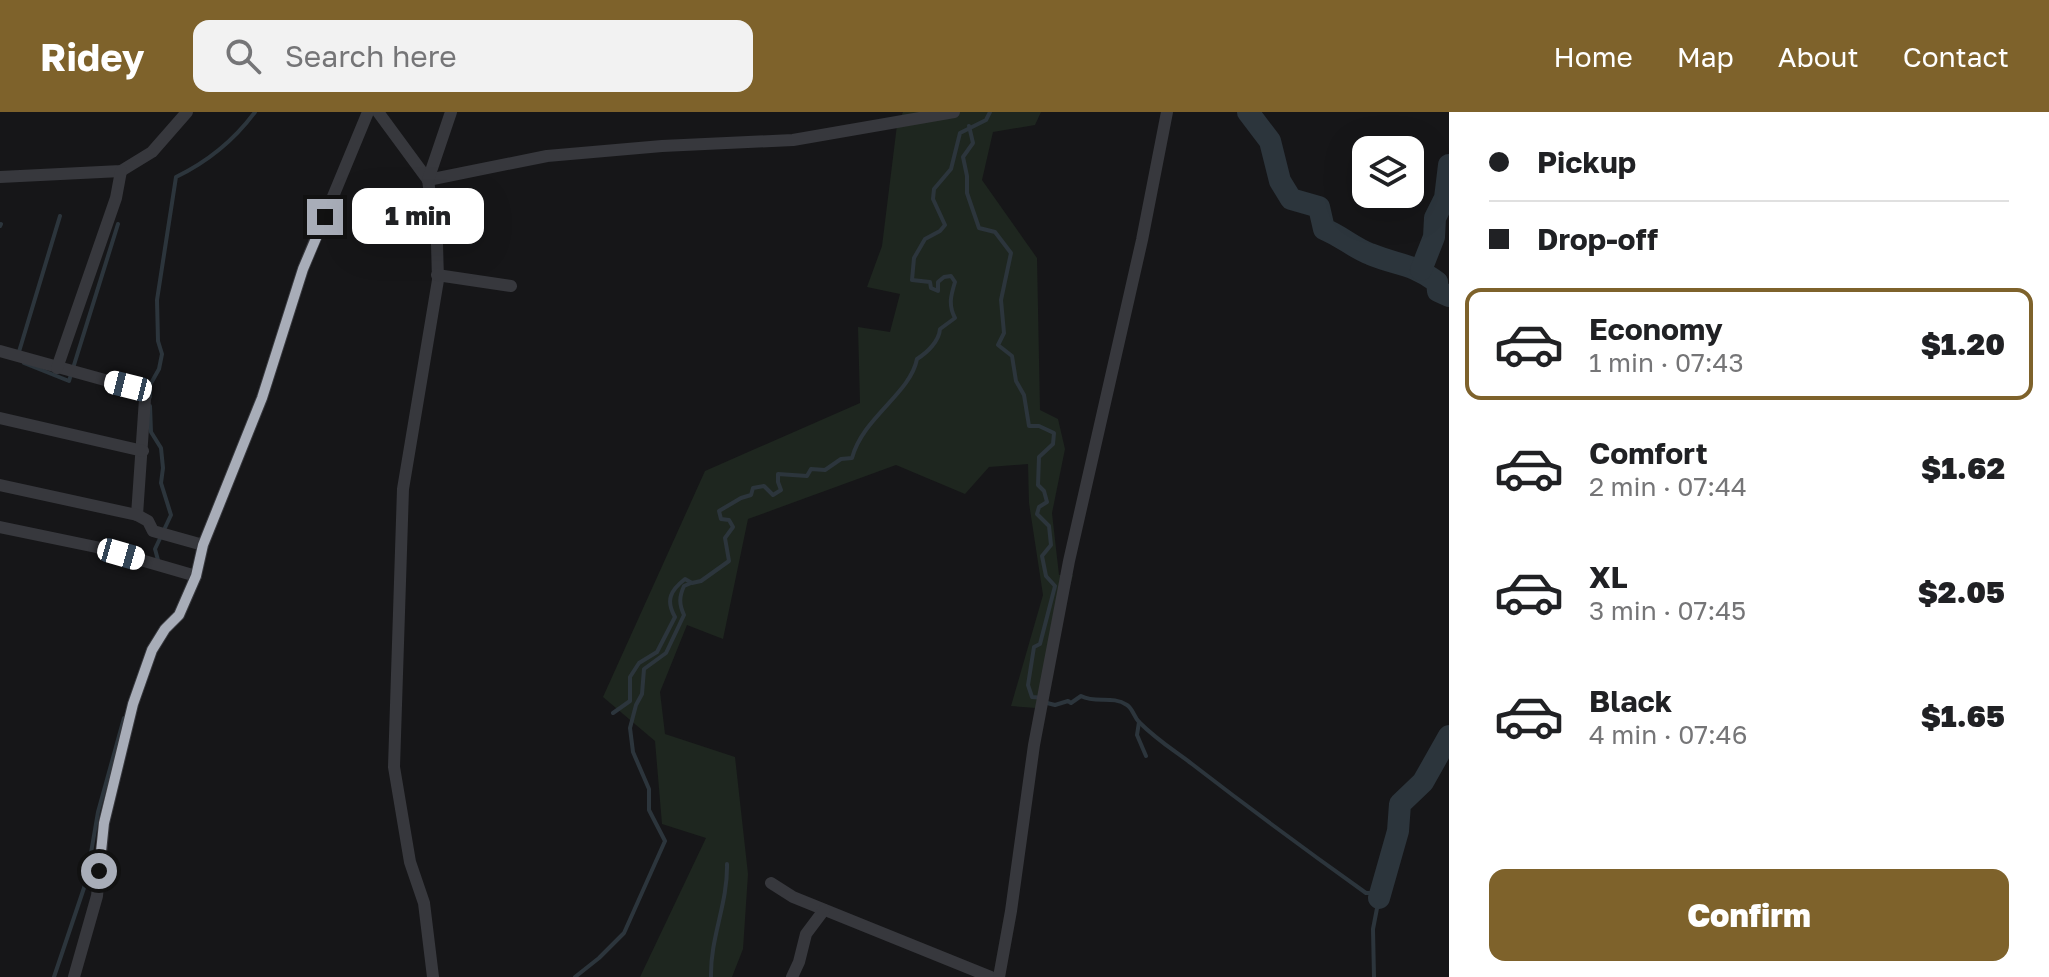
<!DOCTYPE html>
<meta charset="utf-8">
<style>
:root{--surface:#fff;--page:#f2f2f2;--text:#202124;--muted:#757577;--line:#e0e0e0;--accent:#7e622b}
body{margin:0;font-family:"Golos Text",sans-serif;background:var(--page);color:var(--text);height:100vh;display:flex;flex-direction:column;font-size:30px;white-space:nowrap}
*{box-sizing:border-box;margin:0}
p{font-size:26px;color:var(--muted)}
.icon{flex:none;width:44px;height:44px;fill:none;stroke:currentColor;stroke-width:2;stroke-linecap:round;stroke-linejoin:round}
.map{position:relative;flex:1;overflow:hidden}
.details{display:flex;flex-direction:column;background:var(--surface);width:600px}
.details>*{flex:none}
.hud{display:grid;align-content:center;height:176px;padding:0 40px;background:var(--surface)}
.tools{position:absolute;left:1352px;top:24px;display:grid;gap:16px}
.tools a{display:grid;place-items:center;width:72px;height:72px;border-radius:16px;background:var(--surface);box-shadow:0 8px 32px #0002;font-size:40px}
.end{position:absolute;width:36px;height:36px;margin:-18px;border:10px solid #a8adb8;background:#111;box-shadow:0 0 0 4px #111}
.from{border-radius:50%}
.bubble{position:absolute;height:56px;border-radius:16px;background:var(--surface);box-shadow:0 8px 32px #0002;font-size:26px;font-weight:800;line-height:56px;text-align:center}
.car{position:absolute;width:24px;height:48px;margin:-24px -12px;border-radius:10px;box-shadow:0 0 6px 2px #0007;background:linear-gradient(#fff 24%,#345 0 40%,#fff 0 76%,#345 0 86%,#fff 0)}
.hud b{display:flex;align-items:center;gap:28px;height:76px;font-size:30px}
.hud b+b{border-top:2px solid var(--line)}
.hud i{width:20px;height:20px;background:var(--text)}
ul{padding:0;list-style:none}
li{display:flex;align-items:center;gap:24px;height:112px;margin:0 16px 12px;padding:0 24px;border:4px solid transparent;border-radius:16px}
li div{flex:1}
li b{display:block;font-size:30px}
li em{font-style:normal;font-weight:800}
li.current{border-color:var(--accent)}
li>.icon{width:72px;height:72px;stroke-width:1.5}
.button{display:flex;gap:16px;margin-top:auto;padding:16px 40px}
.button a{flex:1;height:92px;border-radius:16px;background:var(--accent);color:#fff;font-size:32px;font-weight:800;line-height:92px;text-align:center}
header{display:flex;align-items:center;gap:48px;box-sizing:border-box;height:112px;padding:0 40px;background:var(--accent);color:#fff}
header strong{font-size:38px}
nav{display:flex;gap:44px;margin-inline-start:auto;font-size:28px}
.search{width:560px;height:72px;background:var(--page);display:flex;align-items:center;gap:20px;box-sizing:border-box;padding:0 28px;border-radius:16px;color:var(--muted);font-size:30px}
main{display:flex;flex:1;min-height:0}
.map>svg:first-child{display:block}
</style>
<header>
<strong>Ridey</strong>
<div class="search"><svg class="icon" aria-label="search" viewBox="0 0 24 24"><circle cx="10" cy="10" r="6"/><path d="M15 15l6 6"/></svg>Search here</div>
<nav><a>Home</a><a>Map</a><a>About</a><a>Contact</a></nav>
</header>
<main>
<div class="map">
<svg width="1449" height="865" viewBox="0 0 1449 865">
<rect width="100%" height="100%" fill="#161618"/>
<polygon fill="#1e261f" points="903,0 1041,0 1035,13 993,20 982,68 1037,146 1040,298 1058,307 1065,337 1052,401 1059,463 1073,463 1036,596 1011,594 1043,483 1029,391 1028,352 989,355 965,382 896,353 748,407 723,527 687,513 660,580 665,622 735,645 748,762 743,837 732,865 640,865 706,726 662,712 655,629 603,585 705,359 860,291 858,215 890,220 900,182 867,175 882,134 897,13"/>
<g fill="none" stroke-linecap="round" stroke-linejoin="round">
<g stroke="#2c353c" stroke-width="4">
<path d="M 969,14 L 973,31 L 963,45 L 967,64 L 967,81 L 979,116 L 995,120 L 1011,141 L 1001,188 L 1004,221 L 998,233 L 1012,244 L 1016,269 L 1024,283 L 1029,314 L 1039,314 L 1054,321 L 1053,332 L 1039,345 L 1038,373 L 1044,379 L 1047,390 L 1039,395 L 1037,402 L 1049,414 L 1051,433 L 1042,444 L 1046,464 L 1055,474 L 1040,532 L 1034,535 L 1028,573 L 1032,585 L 1045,586 L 1047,591 L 1055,593 L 1068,589 L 1071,591 L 1081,584 C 1096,592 1112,583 1127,593 C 1133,597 1134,605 1139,610 L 1137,623 L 1146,644"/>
<polyline points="0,114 1,112"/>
<polyline points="18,243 60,104"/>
<polyline points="24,251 69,269 118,112"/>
<path d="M 150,285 L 150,273 L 159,257 L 162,242 L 158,229 L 157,188 L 176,65 C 207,50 235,27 255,0"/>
<polyline points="150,294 151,320 161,336 163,356 161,371 171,403 155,437 158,448"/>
<path d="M 613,601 L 630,589 L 630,565 L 639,551 L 657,540 L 675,505 C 665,488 671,478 685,467 L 692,471 L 701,469 L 729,449 L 725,426 L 733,415 L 729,408 L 721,407 L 719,399 L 741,386 L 751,383 L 753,376 L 764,374 L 773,383 L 781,378 L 778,370 L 778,362 L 807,364 L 811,357 L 825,358 L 841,347 L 852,346 C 863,305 910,282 917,247 C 928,240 939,229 940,217 L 955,206 C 948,193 951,183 955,170 L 951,164 L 944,165 L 938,170 L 938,179 L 931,176 L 930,170 L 912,168 L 914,146 L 925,127 L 940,119 L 945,113 L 933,87 L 934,77 L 951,57 L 960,21 L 986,8 L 990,0"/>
<path d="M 1139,610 C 1157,628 1172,637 1192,652 C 1249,696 1307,739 1366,781 L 1377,781 L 1379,786 L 1373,817 L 1374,865"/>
<polyline points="54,865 86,770 98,700 124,606"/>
<path d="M 575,865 L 599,846 L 624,821 L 665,729 L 649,698 L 649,677 L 633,640 L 630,616 L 636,593 L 642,582 L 644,557 L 666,541 L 684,503 C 679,492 679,485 684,474 L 691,471"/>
<path d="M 711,865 C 710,826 728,791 727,752"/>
</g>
<g stroke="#2c353c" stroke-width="22">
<path d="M 1248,0 L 1270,29 L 1280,69 L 1291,87 L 1319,95 L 1324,117 C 1341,124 1354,136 1370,142 C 1396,153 1412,151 1437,170 L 1438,179 L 1449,184"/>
<polyline points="1421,158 1434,125 1435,106 1445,86 1449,53"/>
<polyline points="1379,786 1398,719 1400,692 1423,670 1449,624"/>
</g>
<g stroke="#37383d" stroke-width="12">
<polyline points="378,0 428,68 437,132 438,168 403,377 394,655 410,750 424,791 433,865"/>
<polyline points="0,65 121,59 152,40 187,0"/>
<polyline points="428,68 547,44 662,34 793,28 954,0"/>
<polyline points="428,68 451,0"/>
<polyline points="437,163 511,174"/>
<polyline points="0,239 141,278 145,287 137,403"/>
<polyline points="57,256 116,86 121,59"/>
<polyline points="0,306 143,339"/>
<polyline points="0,373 137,403 148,409 153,419 203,433"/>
<polyline points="0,415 96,435 196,464"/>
<polyline points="771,771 793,785 991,865"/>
<polyline points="74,865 97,784 104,711 133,592 152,538 165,517 179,503 196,464 203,433 262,286 303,157 368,0"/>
<polyline points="792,865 799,850 806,822 824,798"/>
<polyline points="999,865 1011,799 1034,633 1069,449 1142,128 1167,0"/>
</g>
</g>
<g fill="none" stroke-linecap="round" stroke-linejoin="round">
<polyline stroke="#a8adb8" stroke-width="10" points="99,759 104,711 133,592 152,538 165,517 179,503 196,464 203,433 262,286 303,157 325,105"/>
</g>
</svg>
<div class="tools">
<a><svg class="icon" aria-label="layers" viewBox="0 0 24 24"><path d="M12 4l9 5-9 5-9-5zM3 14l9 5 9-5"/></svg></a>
</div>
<i class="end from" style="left:99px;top:759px"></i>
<i class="end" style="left:325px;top:105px"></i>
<div class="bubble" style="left:352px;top:76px;width:132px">1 min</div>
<i class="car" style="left:128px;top:274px;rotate:284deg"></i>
<i class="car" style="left:121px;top:442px;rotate:106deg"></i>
</div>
<section class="details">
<div class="hud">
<b><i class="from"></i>Pickup</b>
<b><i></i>Drop-off</b>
</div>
<ul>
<li class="current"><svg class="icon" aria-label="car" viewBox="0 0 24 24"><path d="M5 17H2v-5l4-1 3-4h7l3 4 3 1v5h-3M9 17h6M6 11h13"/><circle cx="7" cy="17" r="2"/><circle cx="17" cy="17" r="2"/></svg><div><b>Economy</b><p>1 min · 07:43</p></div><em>$1.20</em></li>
<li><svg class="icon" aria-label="car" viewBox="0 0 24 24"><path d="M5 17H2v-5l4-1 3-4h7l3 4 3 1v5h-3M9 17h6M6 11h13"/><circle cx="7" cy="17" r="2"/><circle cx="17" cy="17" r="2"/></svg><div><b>Comfort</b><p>2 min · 07:44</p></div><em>$1.62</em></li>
<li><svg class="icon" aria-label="car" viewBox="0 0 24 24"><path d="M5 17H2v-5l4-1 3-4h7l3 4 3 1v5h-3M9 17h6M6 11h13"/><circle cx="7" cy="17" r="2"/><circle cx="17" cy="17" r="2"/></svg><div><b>XL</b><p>3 min · 07:45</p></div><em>$2.05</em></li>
<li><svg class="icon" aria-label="car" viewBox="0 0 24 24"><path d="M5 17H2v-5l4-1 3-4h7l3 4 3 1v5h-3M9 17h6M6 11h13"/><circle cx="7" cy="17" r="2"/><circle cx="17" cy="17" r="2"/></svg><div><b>Black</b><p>4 min · 07:46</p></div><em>$1.65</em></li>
</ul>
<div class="button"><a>Confirm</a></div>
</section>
</main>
